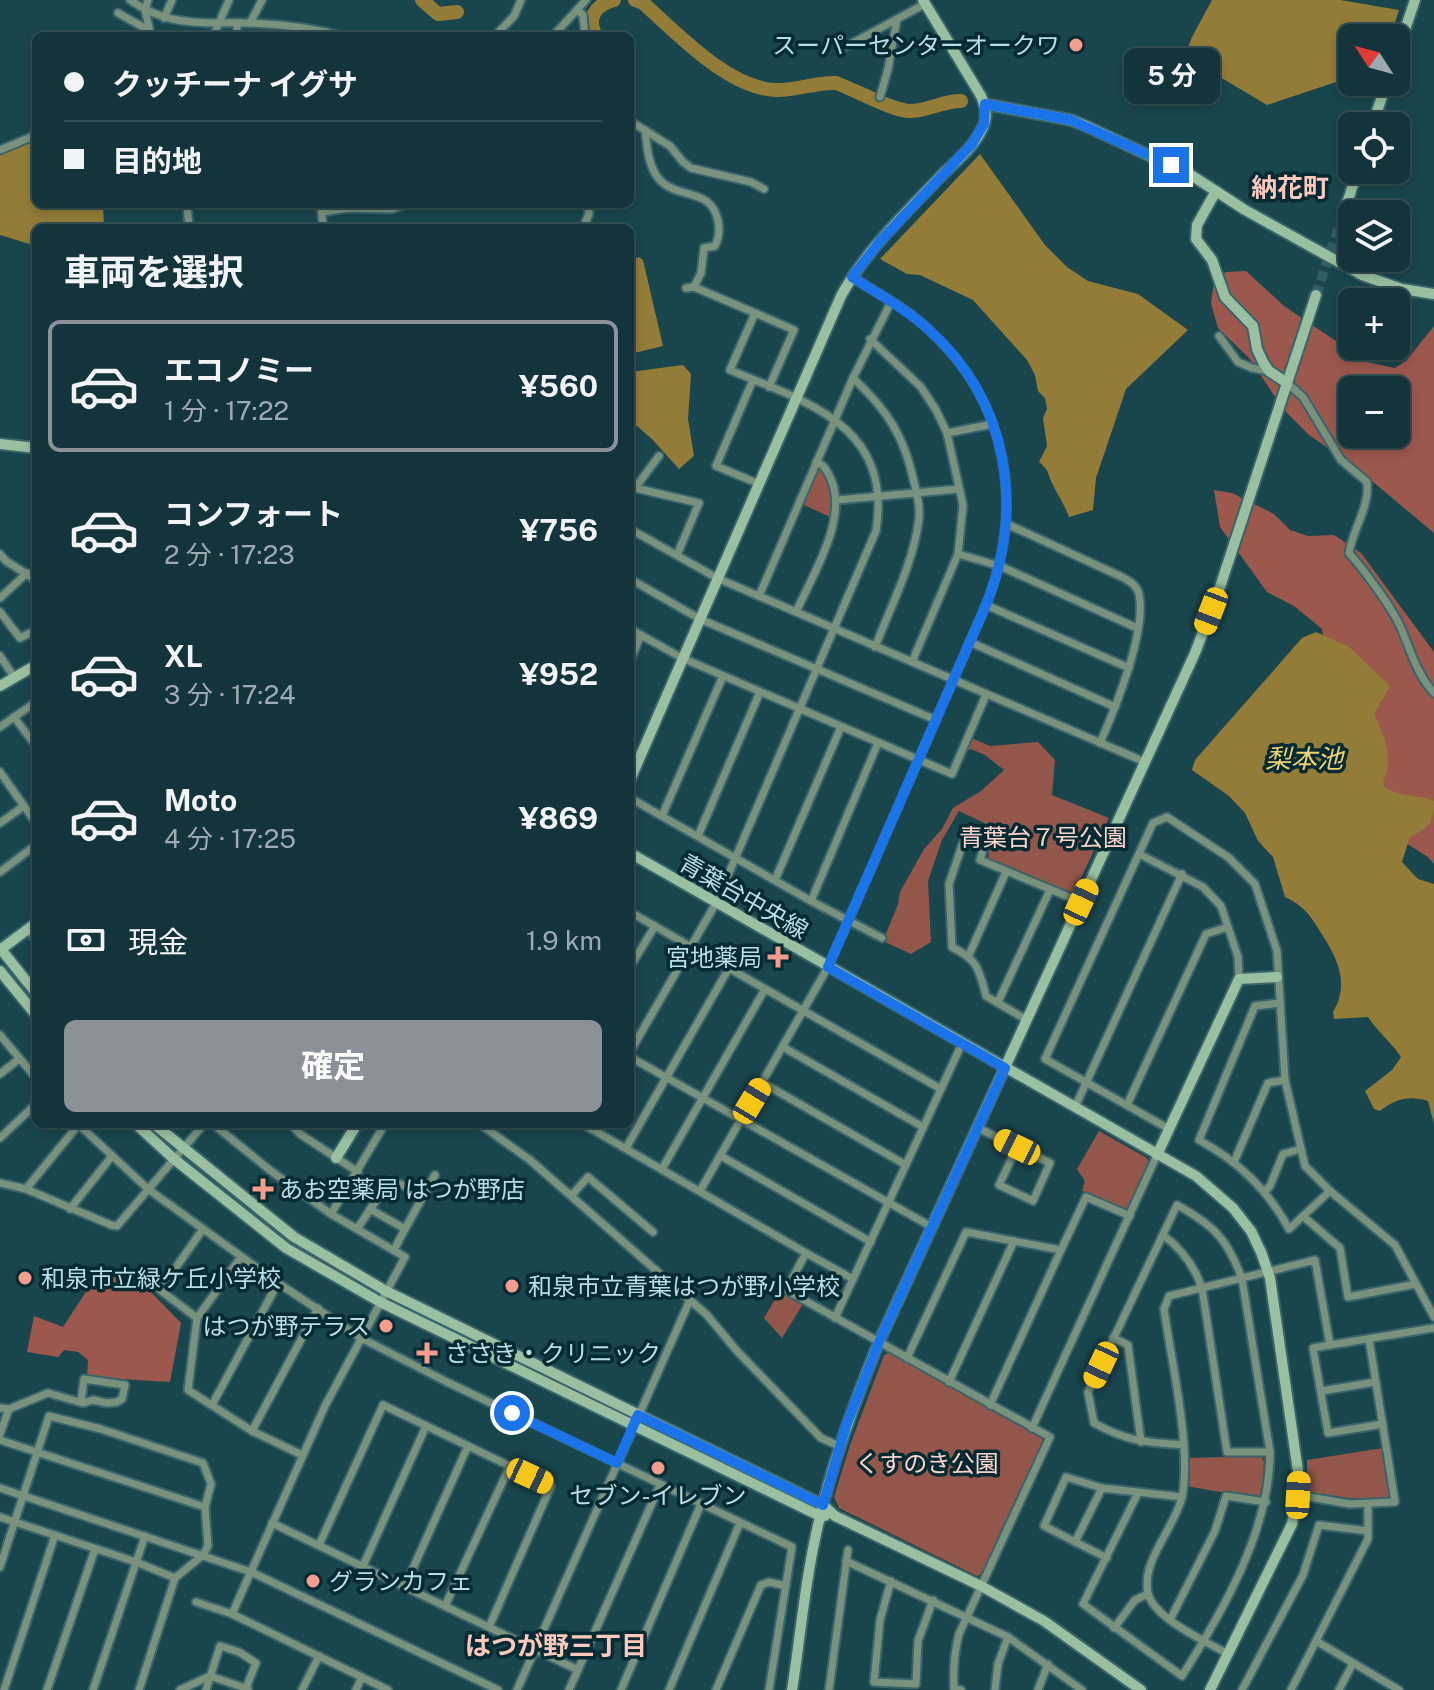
<!DOCTYPE html>
<html lang="ja">
<meta charset="utf-8">
<style>
:root{--surface:#13343a;--page:#1c3c42;--text:#f1f3f6;--muted:#9daaaf;--line:#324f54;--accent:#8c9099}
body{margin:0;font-family:"Public Sans","Noto Sans JP",sans-serif;background:var(--page);color:var(--text);height:100vh;display:flex;flex-direction:column;font-size:30px;white-space:nowrap}
*{box-sizing:border-box;margin:0}
p{font-size:26px;color:var(--muted)}
.icon{flex:none;width:44px;height:44px;fill:none;stroke:currentColor;stroke-width:2;stroke-linecap:round;stroke-linejoin:round}
.map{position:relative;flex:1;overflow:hidden}
.side{position:absolute;left:32px;top:224px;width:602px;height:904px;display:flex;flex-direction:column;background:var(--surface);border-radius:12px;box-shadow:0 4px 12px #0003,0 0 0 2px var(--line)}
.side>*{flex:none}
.hud{position:absolute;left:32px;top:32px;width:602px;height:176px;border-radius:12px;box-shadow:0 4px 12px #0003,0 0 0 2px var(--line);display:grid;align-content:center;height:176px;padding:0 32px;background:var(--surface)}
.needle{width:52px;rotate:306deg}
.fabs{position:absolute;left:1338px;top:24px;display:grid;gap:16px}
.fabs a{display:grid;place-items:center;width:72px;height:72px;border-radius:12px;background:var(--surface);box-shadow:0 4px 12px #0003,0 0 0 2px var(--line);font-size:40px}
.end{position:absolute;width:36px;height:36px;margin:-18px;border:10px solid #1a73e8;background:#fff;box-shadow:0 0 0 4px #fff}
.from{border-radius:50%}
.bubble{position:absolute;height:56px;border-radius:12px;background:var(--surface);box-shadow:0 4px 12px #0003,0 0 0 2px var(--line);font-size:26px;font-weight:700;line-height:56px;text-align:center}
.car{position:absolute;width:24px;height:48px;margin:-24px -12px;border-radius:10px;box-shadow:0 0 6px 2px #0007;background:linear-gradient(#f5c518 24%,#345 0 40%,#f5c518 0 76%,#345 0 86%,#f5c518 0)}
.hud b{display:flex;align-items:center;gap:28px;height:76px;font-size:30px}
.hud b+b{border-top:2px solid var(--line)}
.hud i{width:20px;height:20px;background:var(--text)}
ul{padding:0;list-style:none}
li{display:flex;align-items:center;gap:24px;height:132px;margin:0 16px 12px;padding:0 16px;border:4px solid transparent;border-radius:12px}
li div{flex:1}
li b{display:block;font-size:30px}
li em{font-style:normal;font-weight:700}
li.active{border-color:var(--accent)}
li>.icon{width:72px;height:72px;stroke-width:1.5}
h2{padding:0 32px;font-size:36px;line-height:96px}
.pay{display:flex;align-items:center;gap:20px;height:88px;padding:0 32px;font-size:30px}
.pay p{margin-inline-start:auto}
.button{display:flex;gap:16px;margin-top:auto;padding:16px 32px}
.button a{flex:1;height:92px;border-radius:12px;background:var(--accent);color:#fff;font-size:32px;font-weight:700;line-height:92px;text-align:center}
.map>svg:first-child{display:block}
</style>
<div class="map">
<svg width="1434" height="1690" viewBox="0 0 1434 1690">
<rect width="100%" height="100%" fill="#19454d"/>
<g fill="#92564a">
<polygon points="817,470 822,471 831,488 832,518 802,504"/>
<polygon points="971,738 990,746 1038,742 1055,760 1052,795 1109,818 1075,891 1070,893 988,860 990,840 995,828 959,811 942,840 928,881 931,942 911,954 883,941 898,904 900,892 924,849 942,829 953,808 981,791 1004,770 985,755 971,749 966,751"/>
<polygon points="1099,1131 1147,1158 1149,1164 1128,1208 1124,1210 1082,1191 1085,1181 1077,1169"/>
<polygon points="780,1291 803,1304 782,1338 764,1318"/>
<polygon points="890,1352 1042,1437 1043,1442 1037,1456 982,1574 977,1576 839,1508 834,1497 850,1445 884,1355"/>
<polygon points="1383,1448 1391,1494 1387,1498 1349,1498 1311,1493 1307,1487 1307,1460"/>
<polygon points="1261,1456 1264,1461 1262,1495 1259,1499 1186,1486 1188,1458"/>
</g>
<g fill="#9c584c" fill-rule="evenodd">
<path d="M 1246,271 L 1284,306 L 1367,362 L 1395,368 L 1406,361 L 1434,326 L 1434,533 L 1354,466 L 1309,435 L 1283,409 L 1250,359 L 1218,328 L 1211,303 L 1214,282 L 1226,272 ZM 1352,390 L 1396,390 L 1396,434 L 1352,434 Z"/>
<polygon points="1214,490 1232,493 1274,514 1290,530 1308,536 1334,535 1361,553 1434,652 1434,864 1428,857 1406,843 1361,778 1326,655 1322,629 1294,606 1267,592 1220,527"/>
<polygon points="99,1272 145,1286 181,1323 170,1382 87,1377 88,1360 78,1352 64,1350 58,1357 27,1352 34,1316 63,1327"/>
</g>
<g fill="#937c38">
<polygon points="1212,0 1340,0 1399,10 1390,38 1352,38 1352,69 1339,81 1267,105 1220,77 1181,65 1192,37"/>
<polygon points="36,140 36,204 103,204 104,228 36,228 36,246 0,235 0,155"/>
<path d="M 980,154 L 1045,245 L 1067,267 L 1088,281 L 1138,294 L 1188,330 L 1126,389 L 1096,478 L 1093,510 L 1069,517 C 1064,503 1059,498 1053,485 C 1047,474 1051,472 1039,462 L 1047,446 L 1043,418 L 1047,409 L 1045,398 L 1038,391 L 1035,375 L 1027,360 L 973,300 L 920,275 L 907,274 L 880,259 Z"/>
<polygon points="639,257 643,260 663,346 630,354 630,261"/>
<polygon points="683,365 691,374 688,419 694,456 679,469 652,439 630,420 630,372"/>
<path d="M 1316,632 L 1348,646 L 1390,686 L 1374,714 C 1383,733 1395,761 1383,781 L 1385,788 C 1401,797 1417,794 1434,801 C 1434,824 1429,827 1410,837 L 1402,862 L 1418,879 L 1434,884 L 1434,1124 L 1428,1101 C 1409,1095 1395,1099 1380,1111 L 1374,1109 L 1365,1091 L 1392,1070 L 1401,1057 C 1391,1042 1378,1032 1368,1017 L 1334,1019 L 1333,1012 C 1349,985 1339,961 1323,936 C 1312,918 1305,906 1285,897 L 1273,857 L 1258,841 L 1245,813 L 1229,796 L 1192,770 L 1195,760 L 1302,638 Z"/>
</g>
<g fill="none" stroke-linecap="round" stroke-linejoin="round">
<g stroke="#937c38" stroke-width="14">
<polyline points="422,0 438,14 457,12"/>
<path d="M 635,0 L 643,3 C 677,33 728,88 775,90 C 796,91 815,82 836,83 C 856,90 892,111 910,111 C 928,111 942,101 961,101"/>
<path d="M 596,36 C 586,19 595,5 614,0"/>
</g>
<polyline stroke="#315c64" stroke-width="10" stroke-dasharray="10 5" stroke-linecap="butt" points="1316,295 1346,206"/>
<g stroke="#39646c" stroke-width="11">
<g id="street">
<path d="M 130,0 C 158,20 185,23 219,23 L 229,0"/>
<polyline points="148,0 145,10 151,36"/>
<polyline points="577,10 583,15 585,36"/>
<polyline points="118,13 150,31"/>
<polyline points="164,18 172,0"/>
<polyline points="237,23 237,36"/>
<polyline points="250,23 262,0"/>
<path d="M 213,36 L 219,23 C 261,22 301,25 342,36"/>
<polyline points="495,36 514,16 521,0"/>
<polyline points="553,36 586,0"/>
<polyline points="847,46 925,4"/>
<polyline points="880,97 888,69 897,19"/>
<polyline points="630,121 670,146 683,162 691,168 751,182 764,189"/>
<path d="M 645,130 C 647,146 648,166 659,179 C 677,200 712,187 718,221 C 720,230 719,238 715,246 L 704,248 L 701,273 L 694,287"/>
<polyline points="0,150 36,135"/>
<polyline points="187,204 189,228"/>
<polyline points="321,204 323,228"/>
<polyline points="322,212 348,208 392,209 406,204"/>
<polyline points="583,228 589,214 588,204"/>
<polyline points="686,288 694,287 755,313"/>
<polyline points="1219,336 1238,362 1252,368 1269,371"/>
<polyline points="870,339 921,387 936,410 947,433 963,505 958,554 912,662"/>
<path d="M 853,378 C 887,410 904,435 914,482 C 917,493 920,507 919,518 C 914,562 891,606 875,647"/>
<polyline points="753,380 716,466 757,483"/>
<path d="M 1287,383 L 1303,397 L 1341,460 L 1367,482 C 1370,506 1353,529 1349,553 C 1364,570 1391,606 1400,626 C 1411,650 1415,672 1434,693"/>
<polyline points="947,433 993,424"/>
<polyline points="630,484 635,488 699,503 677,555"/>
<polyline points="635,488 659,456"/>
<polyline points="837,500 959,489"/>
<path d="M 1007,524 L 1122,577 C 1129,581 1137,585 1139,594 C 1147,631 1115,709 1100,743"/>
<polyline points="630,529 717,578 1145,762"/>
<polyline points="0,554 6,561 36,580"/>
<polyline points="958,554 1000,566 1137,628"/>
<polyline points="630,579 700,619 936,720"/>
<polyline points="759,596 853,378 891,302"/>
<polyline points="0,598 27,573"/>
<polyline points="986,605 1129,668"/>
<polyline points="0,612 20,638 36,630"/>
<path d="M 796,612 C 813,574 851,515 829,475 C 825,468 824,465 816,462"/>
<polyline points="630,629 682,658 952,774 986,695"/>
<polyline points="970,642 1115,707"/>
<polyline points="0,656 14,677"/>
<polyline points="630,661 641,635"/>
<polyline points="14,717 36,746"/>
<polyline points="0,727 36,702"/>
<polyline points="0,772 36,823"/>
<polyline points="630,798 811,901 882,938"/>
<polyline points="662,816 723,676"/>
<polyline points="0,823 24,806"/>
<polyline points="698,836 760,692"/>
<polyline points="1139,854 1203,887 1221,906 1238,957 1239,979"/>
<polyline points="0,872 36,845"/>
<polyline points="775,880 841,727"/>
<polyline points="811,901 878,743"/>
<polyline points="630,912 941,1089 835,1318"/>
<polyline points="28,929 36,940"/>
<polyline points="969,955 1006,872"/>
<polyline points="630,967 655,926"/>
<polyline points="998,1002 1050,890"/>
<path d="M 1279,1003 L 1255,1006 L 1199,1140 C 1239,1162 1267,1189 1289,1229 L 1330,1191"/>
<path d="M 1027,1020 L 986,996 C 979,969 978,960 952,947 L 949,884 L 965,837 L 985,843 L 980,860 L 1081,902"/>
<polyline points="0,1035 36,1078"/>
<polyline points="783,1047 923,1127"/>
<path d="M 630,1052 L 716,903 L 876,531 C 893,426 809,403 730,370 L 755,313 L 794,330 L 769,387"/>
<polyline points="630,1057 932,1227"/>
<polyline points="0,1074 19,1059"/>
<polyline points="763,1083 906,1165"/>
<polyline points="941,1089 959,1050"/>
<polyline points="1127,1105 1206,934 1228,927"/>
<polyline points="1075,1107 1182,874"/>
<polyline points="78,1124 148,1189 278,1283 361,1338 447,1382 792,1547 769,1690"/>
<polyline points="213,1124 271,1171 331,1214 405,1257 325,1406 232,1614"/>
<polyline points="291,1124 300,1134 358,1172"/>
<polyline points="480,1124 530,1160 707,1315 737,1351 821,1438 839,1446"/>
<path d="M 583,1124 L 806,1253 L 786,1290 L 1050,1437 L 959,1634 C 954,1653 953,1670 954,1689 L 961,1690"/>
<polyline points="978,1128 1050,1163 1033,1201 999,1185 1017,1147"/>
<polyline points="1169,1129 1045,1059 1153,823 1167,817 1228,857 1255,884 1277,951 1285,1080 1305,1166 1330,1191 1395,1245 1434,1317"/>
<polyline points="0,1138 36,1104"/>
<polyline points="626,1148 729,968"/>
<polyline points="721,1156 871,1242"/>
<polyline points="1234,1162 1268,1083 1285,1080"/>
<polyline points="662,1169 765,989"/>
<polyline points="0,1183 26,1189 111,1225 117,1226 204,1124"/>
<polyline points="26,1189 79,1124"/>
<path d="M 700,1191 L 828,967 L 986,605 C 1025,507 1009,402 928,329 C 906,308 877,293 852,277"/>
<polyline points="1264,1192 1270,1186 1283,1154 1301,1149"/>
<polyline points="572,1195 588,1177 653,1232"/>
<polyline points="70,1209 112,1156"/>
<polyline points="370,1209 405,1229 435,1175"/>
<polyline points="331,1214 385,1124"/>
<polyline points="1304,1217 1340,1248 1348,1297 1416,1284"/>
<polyline points="203,1229 160,1290 197,1318 188,1390 252,1431 302,1455"/>
<polyline points="357,1229 390,1180 424,1194"/>
<path d="M 1163,1235 C 1182,1249 1194,1265 1202,1288 L 1227,1452 L 1270,1452"/>
<polyline points="396,1246 405,1229"/>
<polyline points="806,1253 853,1279"/>
<polyline points="197,1318 241,1257"/>
<polyline points="1113,1338 1128,1345 1141,1442"/>
<polyline points="1330,1345 1313,1348 1328,1433 1383,1424"/>
<polyline points="907,1358 966,1232 1061,1250 1086,1197 1130,1216"/>
<polyline points="949,1382 1014,1241"/>
<polyline points="1321,1391 1376,1382"/>
<polyline points="212,1405 278,1283"/>
<polyline points="990,1405 1061,1250"/>
<polyline points="0,1408 9,1409 0,1434"/>
<polyline points="9,1409 48,1393 83,1403 93,1400 107,1403 117,1402 122,1399 125,1385 84,1379 81,1402"/>
<polyline points="1032,1428 1157,1155"/>
<polyline points="252,1431 318,1308"/>
<polyline points="0,1440 205,1507"/>
<polyline points="0,1488 251,1572 498,1690"/>
<path d="M 1138,1493 L 1083,1604 L 1182,1676 C 1223,1611 1270,1530 1270,1452 L 1242,1279 C 1228,1239 1213,1225 1177,1205 L 1088,1392 L 1094,1423 C 1128,1442 1146,1442 1184,1445"/>
<polyline points="1298,1495 1350,1504 1395,1502 1369,1339"/>
<polyline points="1368,1504 1368,1539 1316,1641 1399,1690"/>
<polyline points="0,1517 15,1522 136,1562 175,1578 203,1555 208,1546 205,1507 211,1484 203,1463 101,1429 49,1416 0,1567"/>
<polyline points="272,1523 578,1670"/>
<polyline points="1075,1542 1102,1488"/>
<polyline points="319,1545 383,1405 551,1486 489,1627"/>
<polyline points="1107,1558 1044,1526 1066,1477 1102,1488 1182,1497"/>
<polyline points="846,1561 1008,1637 1082,1690"/>
<polyline points="363,1566 426,1426"/>
<polyline points="891,1581 880,1620 874,1682 916,1684 918,1641 933,1600"/>
<polyline points="405,1586 468,1446"/>
<polyline points="196,1602 232,1614 388,1690"/>
<polyline points="445,1606 510,1466"/>
<polyline points="1170,1620 1215,1531 1226,1496 1266,1502"/>
<polyline points="1114,1628 1135,1600 1148,1594"/>
<path d="M 1228,1654 C 1207,1642 1153,1618 1148,1593 C 1141,1560 1175,1528 1182,1497 C 1192,1448 1171,1360 1164,1309 L 1169,1296 L 1315,1260 L 1330,1345 L 1434,1328"/>
<polyline points="4,1690 55,1535"/>
<polyline points="47,1690 95,1549"/>
<polyline points="93,1690 145,1536"/>
<polyline points="139,1690 175,1578"/>
<polyline points="180,1690 210,1676 248,1689"/>
<polyline points="206,1690 220,1646 239,1652 256,1663 246,1688"/>
<polyline points="302,1690 319,1656"/>
<polyline points="356,1690 362,1677"/>
<polyline points="517,1690 690,1300"/>
<polyline points="569,1690 660,1485"/>
<polyline points="621,1690 701,1504"/>
<polyline points="669,1690 740,1523"/>
<polyline points="716,1690 761,1585 769,1582 786,1586"/>
<polyline points="829,1690 848,1550"/>
<polyline points="995,1690 998,1664 1008,1637"/>
<polyline points="1038,1690 1048,1664"/>
<polyline points="1242,1690 1303,1575 1319,1525 1368,1531"/>
<polyline points="1291,1690 1316,1641"/>
<polyline points="1339,1690 1353,1663"/>
</g>
</g>
<g stroke="#39646c" stroke-width="14">
<g id="secondary">
<polyline points="1396,56 1415,0"/>
<polyline points="985,104 1071,120 1086,126 1191,175 1245,210 1362,275 1402,289 1434,294"/>
<polyline points="1372,126 1387,82"/>
<polyline points="1216,191 1197,225 1196,239 1212,260 1225,297 1253,326 1257,349 1263,362 1269,371 1287,383"/>
<polyline points="1346,206 1358,170"/>
<polyline points="0,444 36,448"/>
<polyline points="0,686 36,665"/>
<path d="M 630,780 L 841,296 C 866,250 905,214 940,177 C 954,163 972,149 981,131 C 988,120 986,107 981,96 L 923,0"/>
<polyline points="630,853 1196,1176 1233,1208 1251,1231 1261,1252 1270,1278 1299,1478 1292,1524 1210,1690"/>
<polyline points="0,948 36,993"/>
<polyline points="0,950 36,923"/>
<polyline points="0,971 36,1015"/>
<polyline points="136,1124 174,1159 286,1248 380,1302 820,1516 825,1516"/>
<polyline points="154,1124 294,1237 386,1291 823,1505 835,1516 981,1586 1044,1621 1141,1690"/>
<polyline points="1157,1155 1239,979 1277,977"/>
<polyline points="336,1158 357,1124"/>
<path d="M 792,1690 C 800,1640 804,1589 815,1539 C 829,1471 853,1406 879,1342 L 1195,653 L 1219,590 L 1316,295"/>
</g>
</g>
<use href="#street" stroke="#79927e" stroke-width="7"/>
<use href="#secondary" stroke="#99c1a1" stroke-width="10"/>
</g>
<g fill="none" stroke-linecap="round" stroke-linejoin="round">
<path stroke="#1a73e8" stroke-width="10" d="M 512,1413 L 617,1463 L 638,1415 L 823,1505 L 846,1426 L 879,1342 L 1005,1068 L 828,967 L 986,605 C 1025,508 1009,401 928,329 C 906,309 877,293 852,277 L 881,240 L 972,144 L 984,124 L 985,104 L 1071,120 L 1171,165"/>
</g>
<g fill="#f49d8d" stroke="#052a31" stroke-width="3">
<circle cx="1076" cy="45" r="8"/>
<path d="M774 945h8v8h8v8h-8v8h-8v-8h-8v-8h8z"/>
<path d="M259 1177h8v8h8v8h-8v8h-8v-8h-8v-8h8z"/>
<circle cx="25" cy="1278" r="8"/>
<circle cx="512" cy="1286" r="8"/>
<circle cx="386" cy="1326" r="8"/>
<path d="M423 1341h8v8h8v8h-8v8h-8v-8h-8v-8h8z"/>
<circle cx="658" cy="1468" r="8"/>
<circle cx="313" cy="1581" r="8"/>
</g>
<g text-anchor="middle" dominant-baseline="central" stroke-width="7" stroke-linejoin="round" paint-order="stroke">
<g font-size="24" fill="#b7dee6" stroke="#052a31" text-anchor="start">
<text x="1060" y="45" text-anchor="end">スーパーセンターオークワ</text>
<text x="762" y="957" text-anchor="end">宮地薬局</text>
<text x="279" y="1189">あお空薬局 はつが野店</text>
<text x="41" y="1278">和泉市立緑ケ丘小学校</text>
<text x="528" y="1286">和泉市立青葉はつが野小学校</text>
<text x="370" y="1326" text-anchor="end">はつが野テラス</text>
<text x="445" y="1353">ささき・クリニック</text>
<text x="658" y="1495" text-anchor="middle">セブン-イレブン</text>
<text x="329" y="1581">グランカフェ</text>
</g>
<g font-size="24" fill="#fcd3ca" stroke="#052a31">
<text x="1043" y="837">青葉台７号公園</text>
<text x="927" y="1463">くすのき公園</text>
</g>
<g font-size="24" fill="#b7dee6" stroke="#052a31">
<text transform="translate(744 896) rotate(30)">青葉台中央線</text>
</g>
<g font-size="26" font-weight="bold" fill="#fbc8be" stroke="#052a31">
<text x="1290" y="187">納花町</text>
<text x="556" y="1645">はつが野三丁目</text>
</g>
<g font-size="26" font-style="italic" fill="#f0cf6f" stroke="#052a31">
<text x="1304" y="758">梨本池</text>
</g>
</g>
</svg>
<div class="fabs">
<a><svg class="needle" viewBox="-14 -14 28 28"><path d="M0-13l5 13h-10z" fill="#e53935"/><path d="M0 13l5-13h-10z" fill="#9daaaf"/></svg></a>
<a><svg class="icon" aria-label="locate" viewBox="0 0 24 24"><circle cx="12" cy="12" r="6"/><path d="M12 2v4M12 18v4M2 12h4M18 12h4"/></svg></a>
<a><svg class="icon" aria-label="layers" viewBox="0 0 24 24"><path d="M12 4l9 5-9 5-9-5zM3 14l9 5 9-5"/></svg></a>
<a>+</a>
<a>−</a>
</div>
<i class="end from" style="left:512px;top:1413px"></i>
<i class="end" style="left:1171px;top:165px"></i>
<div class="bubble" style="left:1124px;top:48px;width:96px">5 分</div>
<i class="car" style="left:1211px;top:611px;rotate:201deg"></i>
<i class="car" style="left:1081px;top:902px;rotate:25deg"></i>
<i class="car" style="left:752px;top:1101px;rotate:31deg"></i>
<i class="car" style="left:1017px;top:1147px;rotate:296deg"></i>
<i class="car" style="left:1101px;top:1365px;rotate:205deg"></i>
<i class="car" style="left:530px;top:1476px;rotate:115deg"></i>
<i class="car" style="left:1298px;top:1495px;rotate:3deg"></i>
<div class="hud">
<b><i class="from"></i>クッチーナ イグサ</b>
<b><i></i>目的地</b>
</div>
<section class="side">
<h2>車両を選択</h2>
<ul>
<li class="active"><svg class="icon" aria-label="car" viewBox="0 0 24 24"><path d="M5 17H2v-5l4-1 3-4h7l3 4 3 1v5h-3M9 17h6M6 11h13"/><circle cx="7" cy="17" r="2"/><circle cx="17" cy="17" r="2"/></svg><div><b>エコノミー</b><p>1 分 · 17:22</p></div><em>¥560</em></li>
<li><svg class="icon" aria-label="car" viewBox="0 0 24 24"><path d="M5 17H2v-5l4-1 3-4h7l3 4 3 1v5h-3M9 17h6M6 11h13"/><circle cx="7" cy="17" r="2"/><circle cx="17" cy="17" r="2"/></svg><div><b>コンフォート</b><p>2 分 · 17:23</p></div><em>¥756</em></li>
<li><svg class="icon" aria-label="car" viewBox="0 0 24 24"><path d="M5 17H2v-5l4-1 3-4h7l3 4 3 1v5h-3M9 17h6M6 11h13"/><circle cx="7" cy="17" r="2"/><circle cx="17" cy="17" r="2"/></svg><div><b>XL</b><p>3 分 · 17:24</p></div><em>¥952</em></li>
<li><svg class="icon" aria-label="car" viewBox="0 0 24 24"><path d="M5 17H2v-5l4-1 3-4h7l3 4 3 1v5h-3M9 17h6M6 11h13"/><circle cx="7" cy="17" r="2"/><circle cx="17" cy="17" r="2"/></svg><div><b>Moto</b><p>4 分 · 17:25</p></div><em>¥869</em></li>
</ul>
<div class="pay"><svg class="icon" aria-label="cash" viewBox="0 0 24 24"><path d="M3 7h18v10H3z"/><circle cx="12" cy="12" r="2"/></svg>現金<p>1.9 km</p></div>
<div class="button"><a>確定</a></div>
</section>
</div>
